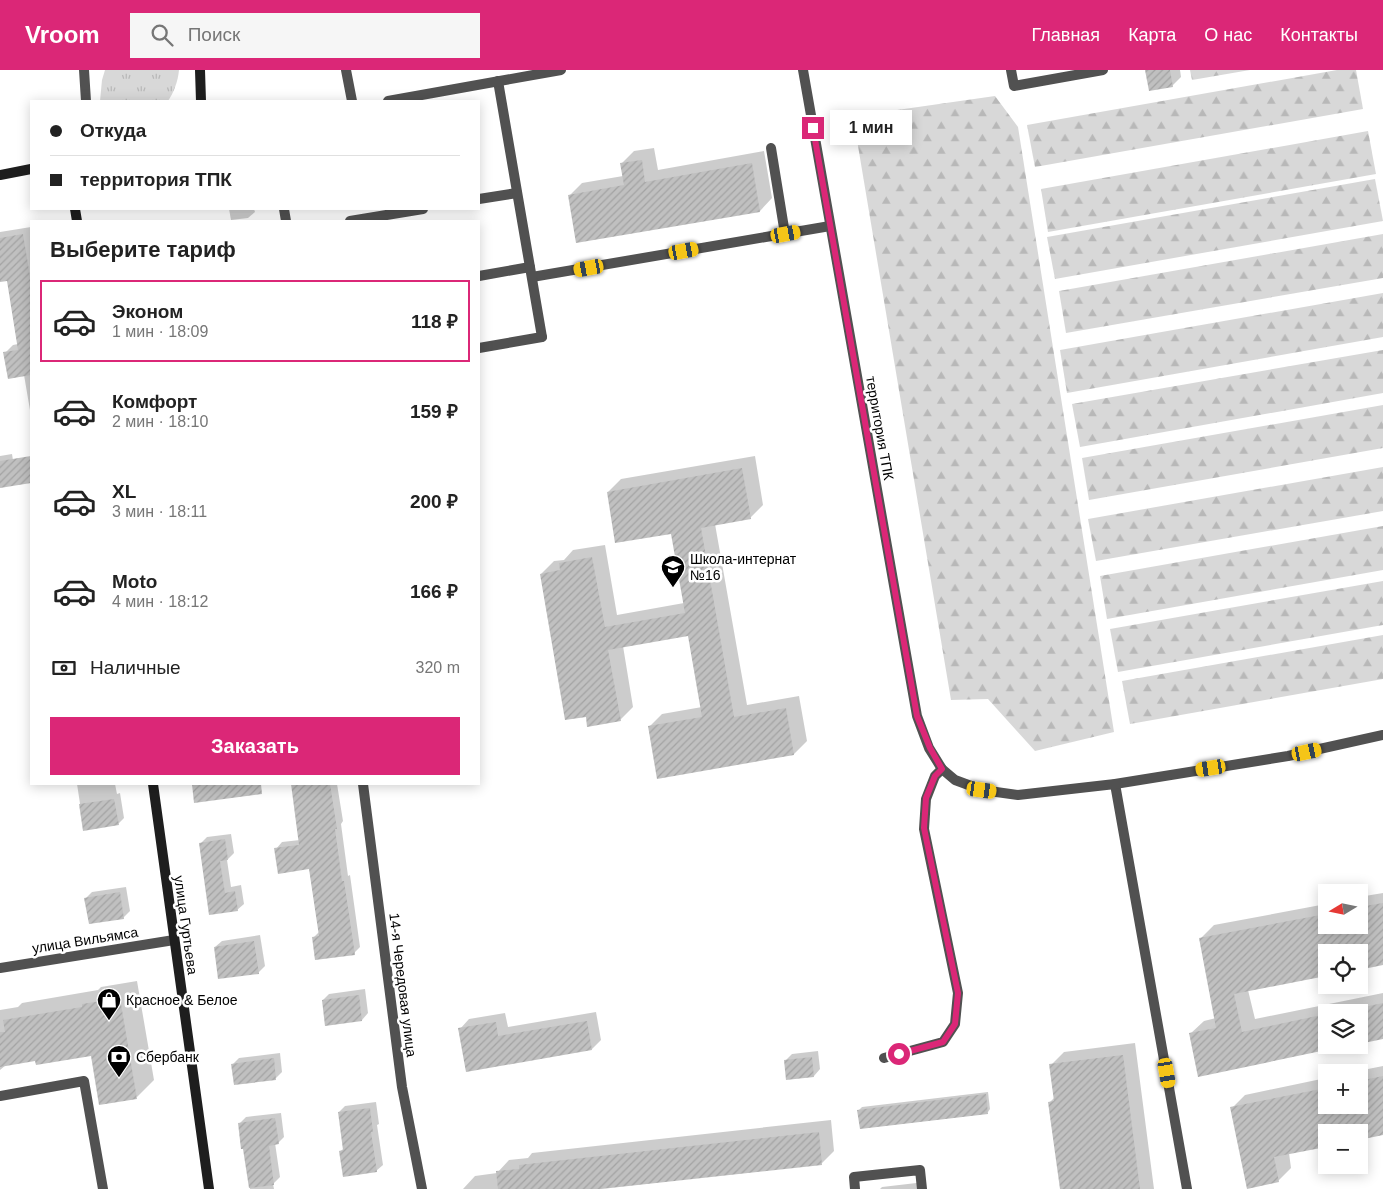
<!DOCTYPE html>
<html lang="ru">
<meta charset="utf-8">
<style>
:root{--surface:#fff;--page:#f6f6f6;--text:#222;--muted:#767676;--line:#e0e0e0;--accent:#db2777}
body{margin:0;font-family:Arial,sans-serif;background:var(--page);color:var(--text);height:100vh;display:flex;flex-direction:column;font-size:19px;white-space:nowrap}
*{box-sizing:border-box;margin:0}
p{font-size:16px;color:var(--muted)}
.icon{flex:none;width:28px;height:28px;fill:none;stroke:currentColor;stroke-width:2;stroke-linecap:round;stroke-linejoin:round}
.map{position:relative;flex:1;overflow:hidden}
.panel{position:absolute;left:30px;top:150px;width:450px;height:565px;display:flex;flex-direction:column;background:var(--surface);border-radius:0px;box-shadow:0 2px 12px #0003}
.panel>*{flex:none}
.banner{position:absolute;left:30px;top:30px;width:450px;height:110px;border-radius:0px;box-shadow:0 2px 12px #0003;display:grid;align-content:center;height:110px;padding:0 20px;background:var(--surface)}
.needle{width:32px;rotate:260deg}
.controls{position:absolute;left:1318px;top:814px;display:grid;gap:10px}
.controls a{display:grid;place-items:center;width:50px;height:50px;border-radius:0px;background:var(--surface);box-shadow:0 2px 12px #0003;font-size:25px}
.end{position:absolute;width:22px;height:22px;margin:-11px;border:6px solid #db2777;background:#fff;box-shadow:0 0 0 2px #fff}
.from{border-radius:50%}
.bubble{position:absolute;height:35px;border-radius:0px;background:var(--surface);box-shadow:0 2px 12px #0003;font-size:16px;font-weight:800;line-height:35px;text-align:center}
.car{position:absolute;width:15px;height:30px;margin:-15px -8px;border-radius:6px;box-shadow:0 0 4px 1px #0007;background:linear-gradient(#f5c518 24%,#345 0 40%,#f5c518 0 76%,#345 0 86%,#f5c518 0)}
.banner b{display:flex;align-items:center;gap:18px;height:48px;font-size:19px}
.banner b+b{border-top:1px solid var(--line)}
.banner i{width:12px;height:12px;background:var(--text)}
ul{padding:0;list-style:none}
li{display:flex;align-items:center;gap:15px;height:82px;margin:0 10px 8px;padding:0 10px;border:2px solid transparent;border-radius:0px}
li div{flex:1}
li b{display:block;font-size:19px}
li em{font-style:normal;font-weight:800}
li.active{border-color:var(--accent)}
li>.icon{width:45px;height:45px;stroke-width:1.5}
h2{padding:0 20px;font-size:22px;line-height:60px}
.pay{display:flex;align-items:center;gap:12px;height:55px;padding:0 20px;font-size:19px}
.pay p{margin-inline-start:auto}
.cta{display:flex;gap:10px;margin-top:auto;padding:10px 20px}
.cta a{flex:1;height:58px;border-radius:0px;background:var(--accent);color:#fff;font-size:20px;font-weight:800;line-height:58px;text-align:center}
header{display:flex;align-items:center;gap:30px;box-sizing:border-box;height:70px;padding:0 25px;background:var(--accent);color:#fff}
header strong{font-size:24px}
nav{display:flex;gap:28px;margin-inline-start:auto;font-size:18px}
.search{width:350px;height:45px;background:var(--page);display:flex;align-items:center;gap:12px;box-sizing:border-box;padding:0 18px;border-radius:0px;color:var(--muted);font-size:19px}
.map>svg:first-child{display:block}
</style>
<header>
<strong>Vroom</strong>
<div class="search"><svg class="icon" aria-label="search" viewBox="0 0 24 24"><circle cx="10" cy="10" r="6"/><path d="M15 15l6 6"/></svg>Поиск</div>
<nav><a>Главная</a><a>Карта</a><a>О нас</a><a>Контакты</a></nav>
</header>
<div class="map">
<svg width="1383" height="1119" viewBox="0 0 1383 1119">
<defs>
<pattern id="grass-tufts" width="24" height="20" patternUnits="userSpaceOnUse" patternTransform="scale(1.25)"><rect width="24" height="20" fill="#d8d8d8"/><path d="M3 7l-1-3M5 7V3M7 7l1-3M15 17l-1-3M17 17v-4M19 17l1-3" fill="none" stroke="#b8b8b8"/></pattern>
<pattern id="forest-firs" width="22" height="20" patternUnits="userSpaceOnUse" patternTransform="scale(1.25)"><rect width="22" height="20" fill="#d8d8d8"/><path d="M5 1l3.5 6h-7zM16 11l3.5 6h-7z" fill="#b8b8b8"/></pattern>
<pattern id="building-hatch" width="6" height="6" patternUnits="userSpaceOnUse" patternTransform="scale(1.25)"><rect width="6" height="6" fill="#c0c0c0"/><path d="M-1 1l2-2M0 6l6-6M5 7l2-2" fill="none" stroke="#a3a3a3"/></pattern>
</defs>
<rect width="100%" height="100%" fill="#fff"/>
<path fill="url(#grass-tufts)" d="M 105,0 L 179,0 C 178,11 174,22 168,31 L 100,31 L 102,10 Z"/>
<g fill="url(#forest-firs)">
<polygon points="1190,0 1250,0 1192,10"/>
<polygon points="1337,0 1356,0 1363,39 1035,97 1027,55"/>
<polygon points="995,26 1018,57 1114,662 1035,681 988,629 951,630 857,70 897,40"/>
<polygon points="1368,61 1376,104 1048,162 1041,119"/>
<polygon points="1375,109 1383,151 1055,209 1047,167"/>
<polygon points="1383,164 1383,208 1066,263 1059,221"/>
<polygon points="1383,223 1383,267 1067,323 1060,280"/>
<polygon points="1383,280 1383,323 1080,377 1072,334"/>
<polygon points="1383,335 1383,378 1089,430 1082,388"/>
<polygon points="1383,397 1383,441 1096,491 1088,449"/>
<polygon points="1383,456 1383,500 1107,549 1100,506"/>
<polygon points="1383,511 1383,555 1118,602 1110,559"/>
<polygon points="1383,565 1383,609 1130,654 1122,611"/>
</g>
<g fill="#0003">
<polygon points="1147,0 1180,0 1181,7 1172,16"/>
<polygon points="654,78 658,100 764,81 772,128 760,141 570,125 582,113 623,106 621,94 634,81"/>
<polygon points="229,139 254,139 255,142 248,148 231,150"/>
<polygon points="31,157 31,346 24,305 5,283 13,275 18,274 8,210 0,211 0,162"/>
<polygon points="12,384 16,409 0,417 0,386"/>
<polygon points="755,386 763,435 750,448 715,454 747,635 799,626 807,671 794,684 649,657 662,644 702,637 689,565 623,576 633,637 620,650 587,645 541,504 554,491 564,490 573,480 605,475 617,545 684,533 672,462 608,422 621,409"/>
<polygon points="77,714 115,714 117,724 120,723 124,748 118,754 84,760"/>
<polygon points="292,714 337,714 343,751 341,754 348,806 350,805 360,877 354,883 313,868 320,861 311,798 276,779 282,772 300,770"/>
<polygon points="231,764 234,783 227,790 231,817 241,815 244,834 237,840 210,844 201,773 207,767"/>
<polygon points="126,817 130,841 123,848 86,828 92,822"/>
<polygon points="1383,823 1383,894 1359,899 1359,882 1326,882 1326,905 1248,920 1255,949 1383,923 1383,967 1359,972 1359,942 1326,942 1326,975 1346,975 1199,1005 1190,964 1204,951 1216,948 1201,868 1214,855 1326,834 1326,855 1359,855 1359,827"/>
<polygon points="260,865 265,896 258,903 215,877 222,871"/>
<polygon points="137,911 154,1010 137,1027 92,984 36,990 6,995 0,1000 0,940 18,937 22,933 98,920 101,917"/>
<polygon points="365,919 368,943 362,950 323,930 329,924"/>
<polygon points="596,942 601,970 592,979 467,1001 460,959 469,949 505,943 508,957"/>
<polygon points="1135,973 1154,1119 1061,1119 1050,1032 1055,1027 1051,995 1064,982"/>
<polygon points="818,981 820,999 814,1006 786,990 792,984"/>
<polygon points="280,983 282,1002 276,1008 232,995 239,988"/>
<polygon points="1383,996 1383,1064 1359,1069 1359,1062 1326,1062 1326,1075 1289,1083 1291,1098 1278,1111 1232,1038 1245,1025 1326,1008 1326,1035 1359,1035 1359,1002 1353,1002"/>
<polygon points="988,1022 990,1039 988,1042 859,1040 862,1037"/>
<polygon points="376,1032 379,1054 377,1055 383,1095 376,1101 341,1081 344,1078 339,1042 345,1036"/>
<polygon points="281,1043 284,1067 278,1073 275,1073 280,1107 273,1114 274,1119 250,1119 245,1078 239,1054 246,1047"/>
<polygon points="831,1050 834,1081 822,1093 590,1119 463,1119 475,1106 497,1103 509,1090 528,1088 532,1083"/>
<polygon points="925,1112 926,1119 880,1119 882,1117"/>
</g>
<g fill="url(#building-hatch)">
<polygon points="1145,0 1170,0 1173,17 1149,21"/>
<polygon points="642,90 645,112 752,93 760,142 576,173 568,125 624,115 620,93"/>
<polygon points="23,164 31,212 31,305 8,309 3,282 18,280 7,211 0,212 0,168"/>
<polygon points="31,386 31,413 0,418 0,391"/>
<polygon points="742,398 751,449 701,458 734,647 786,638 794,685 657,709 648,656 702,647 688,566 608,580 621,651 587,657 586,647 565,650 540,504 560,500 559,493 592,487 605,557 685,543 671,464 615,473 607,422"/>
<polygon points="192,714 261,714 262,724 194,733"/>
<polygon points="291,714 330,714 337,759 335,759 342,811 344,811 355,885 315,890 312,867 319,866 309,799 278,804 274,778 299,775"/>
<polygon points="114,729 119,755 83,761 79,734"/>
<polygon points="225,769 228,790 220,791 225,823 235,821 238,841 209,845 199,773"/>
<polygon points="120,822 124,849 89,854 84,828"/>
<polygon points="1383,833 1383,895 1359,900 1359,882 1326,882 1326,906 1234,924 1242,962 1326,944 1326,980 1198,1007 1189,963 1216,958 1199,868 1326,844 1326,855 1359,855 1359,837"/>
<polygon points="254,871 259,904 218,909 214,877"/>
<polygon points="359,925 362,951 325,956 322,930"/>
<polygon points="120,928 137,1029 99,1035 91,986 36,995 35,991 0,997 0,962 5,962 3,950 82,937 82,934"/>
<polygon points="1383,933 1383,969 1359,974 1359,938"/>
<polygon points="587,951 592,980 466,1002 458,958 496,952 498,966"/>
<polygon points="1123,985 1140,1119 1060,1119 1048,1032 1054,1031 1049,994"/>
<polygon points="812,987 814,1007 786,1010 784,990"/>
<polygon points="274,988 276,1010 234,1015 231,994"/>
<polygon points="1383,1006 1383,1065 1359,1070 1359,1062 1326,1062 1326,1077 1274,1087 1279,1112 1247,1119 1230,1037 1326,1018 1326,1035 1359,1035 1359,1011"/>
<polygon points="986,1024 988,1044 860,1059 857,1040"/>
<polygon points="370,1038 373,1062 371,1062 377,1102 343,1107 339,1081 343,1080 338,1042"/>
<polygon points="275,1048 279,1074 269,1076 274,1115 249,1118 243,1079 241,1079 238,1053"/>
<polygon points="819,1062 822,1095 601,1119 498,1119 496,1101 519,1099 519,1095"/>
</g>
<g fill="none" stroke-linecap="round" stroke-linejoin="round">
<g stroke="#515151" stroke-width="10">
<polyline points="84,0 86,31"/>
<polyline points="346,0 352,31"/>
<polyline points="1011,0 1014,16 1103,0"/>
<polyline points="771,78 785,164"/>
<polyline points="479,129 517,123"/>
<polyline points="350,151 423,139"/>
<polyline points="479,206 530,197"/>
<polyline points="532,207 830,156"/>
<polyline points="479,278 542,267"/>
<polyline points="1115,714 1187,1119"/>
<polyline points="884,988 943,972 955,954 958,923 924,759 926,729 935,706 942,699"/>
<polyline points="0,1026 84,1011 103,1119"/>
<polyline points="855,1119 854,1107 920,1100 922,1119"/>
</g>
<g stroke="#515151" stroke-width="10">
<polyline points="803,0 917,646 929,678 942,699 955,710 982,720 1018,725 1115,714 1288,686 1383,665"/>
<polyline points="498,11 542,267"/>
<polyline points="388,31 561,0"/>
<polyline points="284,139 286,151"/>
<polyline points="363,714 402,1017 422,1119"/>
<polyline points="0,898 174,870"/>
</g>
<g stroke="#1e1e1e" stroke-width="10">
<polyline points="200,0 201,31"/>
<polyline points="0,105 31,99"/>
<polyline points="75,139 77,151"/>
<polyline points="153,714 209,1119"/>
</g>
</g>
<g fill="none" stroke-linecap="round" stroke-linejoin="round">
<polyline stroke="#db2777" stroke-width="6" points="813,58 917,646 930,678 942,699 935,706 926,728 924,758 958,923 955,954 943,972 899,984"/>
</g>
<defs>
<g id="school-pin" transform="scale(1.25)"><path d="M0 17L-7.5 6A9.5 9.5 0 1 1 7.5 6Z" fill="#000" stroke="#fff"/><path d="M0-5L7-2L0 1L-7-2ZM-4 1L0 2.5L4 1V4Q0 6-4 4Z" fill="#fff"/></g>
<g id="shop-pin" transform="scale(1.25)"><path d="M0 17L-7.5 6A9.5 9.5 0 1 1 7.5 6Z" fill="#000" stroke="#fff"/><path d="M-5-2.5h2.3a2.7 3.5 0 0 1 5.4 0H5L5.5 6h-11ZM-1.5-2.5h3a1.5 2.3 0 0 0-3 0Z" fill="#fff"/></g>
<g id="bank-pin" transform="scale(1.25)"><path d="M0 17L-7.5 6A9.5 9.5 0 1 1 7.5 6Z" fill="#000" stroke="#fff"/><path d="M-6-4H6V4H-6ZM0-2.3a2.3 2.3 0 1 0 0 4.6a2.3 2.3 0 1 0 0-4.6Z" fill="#fff"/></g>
</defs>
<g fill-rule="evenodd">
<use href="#school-pin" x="673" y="497"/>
<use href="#shop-pin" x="109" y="930"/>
<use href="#bank-pin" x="119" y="987"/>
</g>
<g text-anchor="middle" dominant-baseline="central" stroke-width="5" stroke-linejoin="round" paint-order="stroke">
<g font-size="14" fill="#000" stroke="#fff">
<text transform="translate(880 358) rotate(80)">территория ТПК</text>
<text transform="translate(186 855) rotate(82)">улица Гуртьева</text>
<text transform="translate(85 870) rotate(-9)">улица Вильямса</text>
<text transform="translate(403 915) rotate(83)">14-я Чередовая улица</text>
</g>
<g font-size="14" fill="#000" stroke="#fff" text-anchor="start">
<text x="690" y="489">Школа-интернат<tspan x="690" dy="16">№16</tspan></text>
<text x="126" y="930">Красное &amp; Белое</text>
<text x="136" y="987">Сбербанк</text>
</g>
</g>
</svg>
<div class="controls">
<a><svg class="needle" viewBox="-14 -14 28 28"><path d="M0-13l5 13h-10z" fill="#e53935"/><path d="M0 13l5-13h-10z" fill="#767676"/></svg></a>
<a><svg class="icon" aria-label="locate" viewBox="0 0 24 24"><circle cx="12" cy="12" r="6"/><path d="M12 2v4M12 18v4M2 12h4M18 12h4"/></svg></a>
<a><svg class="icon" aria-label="layers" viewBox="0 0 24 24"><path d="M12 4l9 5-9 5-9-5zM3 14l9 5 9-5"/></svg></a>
<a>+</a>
<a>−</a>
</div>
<i class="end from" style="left:899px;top:984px"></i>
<i class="end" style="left:813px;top:58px"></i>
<div class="bubble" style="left:830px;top:40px;width:82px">1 мин</div>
<i class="car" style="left:786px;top:164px;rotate:80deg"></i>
<i class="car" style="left:684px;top:181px;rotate:80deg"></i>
<i class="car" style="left:589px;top:198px;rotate:260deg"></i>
<i class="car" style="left:1307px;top:682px;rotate:78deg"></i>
<i class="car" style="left:1211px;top:698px;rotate:261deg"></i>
<i class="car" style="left:982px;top:720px;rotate:98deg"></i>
<i class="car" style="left:1167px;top:1003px;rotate:170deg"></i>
<div class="banner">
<b><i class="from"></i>Откуда</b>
<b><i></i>территория ТПК</b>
</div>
<section class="panel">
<h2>Выберите тариф</h2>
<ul>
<li class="active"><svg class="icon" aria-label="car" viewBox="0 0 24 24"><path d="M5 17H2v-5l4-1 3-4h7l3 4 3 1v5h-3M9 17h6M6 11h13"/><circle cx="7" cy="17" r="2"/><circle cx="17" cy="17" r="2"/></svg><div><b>Эконом</b><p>1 мин · 18:09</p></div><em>118 ₽</em></li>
<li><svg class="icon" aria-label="car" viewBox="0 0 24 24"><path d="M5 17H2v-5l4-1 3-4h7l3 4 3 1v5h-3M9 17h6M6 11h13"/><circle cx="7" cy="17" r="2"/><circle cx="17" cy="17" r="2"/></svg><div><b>Комфорт</b><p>2 мин · 18:10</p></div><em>159 ₽</em></li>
<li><svg class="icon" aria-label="car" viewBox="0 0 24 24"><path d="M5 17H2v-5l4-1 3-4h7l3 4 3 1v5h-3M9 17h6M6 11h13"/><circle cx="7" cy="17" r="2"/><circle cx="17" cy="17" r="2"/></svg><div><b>XL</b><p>3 мин · 18:11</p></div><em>200 ₽</em></li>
<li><svg class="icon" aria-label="car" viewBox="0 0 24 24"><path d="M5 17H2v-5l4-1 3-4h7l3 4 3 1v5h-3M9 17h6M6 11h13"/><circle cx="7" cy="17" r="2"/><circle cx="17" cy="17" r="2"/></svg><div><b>Moto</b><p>4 мин · 18:12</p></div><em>166 ₽</em></li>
</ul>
<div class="pay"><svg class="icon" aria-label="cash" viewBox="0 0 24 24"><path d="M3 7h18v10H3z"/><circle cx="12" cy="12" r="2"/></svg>Наличные<p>320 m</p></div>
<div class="cta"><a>Заказать</a></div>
</section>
</div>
